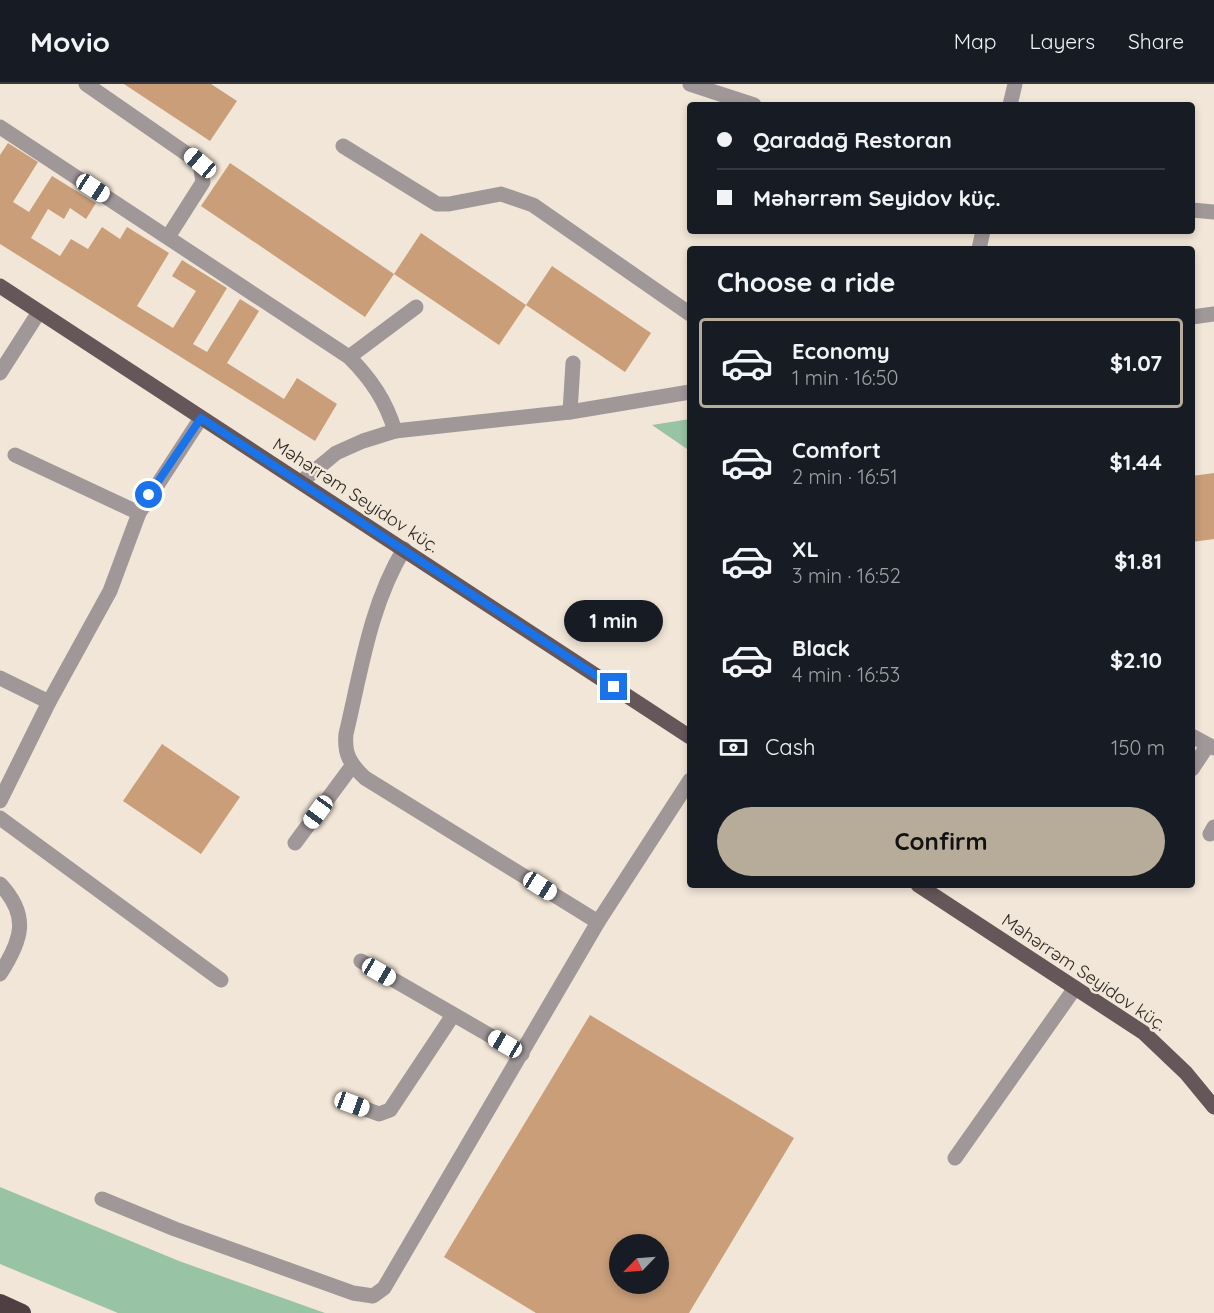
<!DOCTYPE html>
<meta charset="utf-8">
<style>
:root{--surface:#171b24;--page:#242831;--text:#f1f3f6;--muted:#9ea1a6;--line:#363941;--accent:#b7ab99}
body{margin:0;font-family:Quicksand,sans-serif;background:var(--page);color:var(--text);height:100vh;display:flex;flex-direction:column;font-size:22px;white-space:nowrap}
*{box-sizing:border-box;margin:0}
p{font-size:20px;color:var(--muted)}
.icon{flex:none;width:33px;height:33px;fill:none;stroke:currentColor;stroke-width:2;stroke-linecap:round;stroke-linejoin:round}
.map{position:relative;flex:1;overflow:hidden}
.panel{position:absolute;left:687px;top:162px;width:508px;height:642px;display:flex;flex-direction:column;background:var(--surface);border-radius:6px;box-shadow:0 3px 9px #0003}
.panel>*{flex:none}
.guide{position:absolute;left:687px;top:18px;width:508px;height:132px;border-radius:6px;box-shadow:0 3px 9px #0003;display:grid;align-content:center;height:132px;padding:0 30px;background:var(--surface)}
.needle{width:39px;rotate:245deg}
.fabs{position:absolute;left:609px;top:1150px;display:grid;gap:12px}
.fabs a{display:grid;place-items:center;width:60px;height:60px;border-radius:50%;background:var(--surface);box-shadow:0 3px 9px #0003;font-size:30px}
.end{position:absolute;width:27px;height:27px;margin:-14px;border:8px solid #1a73e8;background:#fff;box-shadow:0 0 0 3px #fff}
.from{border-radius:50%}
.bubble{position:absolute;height:42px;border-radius:21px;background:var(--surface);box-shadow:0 3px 9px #0003;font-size:20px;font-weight:700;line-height:42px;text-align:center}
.car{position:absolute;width:18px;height:36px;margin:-18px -9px;border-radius:8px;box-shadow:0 0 4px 2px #0007;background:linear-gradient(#fff 24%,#345 0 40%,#fff 0 76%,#345 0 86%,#fff 0)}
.guide b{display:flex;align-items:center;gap:21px;height:57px;font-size:22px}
.guide b+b{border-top:2px solid var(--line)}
.guide i{width:15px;height:15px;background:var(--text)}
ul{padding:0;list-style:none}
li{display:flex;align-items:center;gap:18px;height:90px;margin:0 12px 9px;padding:0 18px;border:3px solid transparent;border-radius:6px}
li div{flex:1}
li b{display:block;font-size:22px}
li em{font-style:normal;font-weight:700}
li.active{border-color:var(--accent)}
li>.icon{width:54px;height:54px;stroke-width:1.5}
h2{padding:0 30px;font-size:27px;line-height:72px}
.pay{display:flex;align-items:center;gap:15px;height:66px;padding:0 30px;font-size:22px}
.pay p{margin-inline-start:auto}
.cta{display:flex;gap:12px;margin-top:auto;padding:12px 30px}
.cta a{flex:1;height:69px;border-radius:36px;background:var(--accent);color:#111;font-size:24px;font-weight:700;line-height:69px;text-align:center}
header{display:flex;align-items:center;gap:36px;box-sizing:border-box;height:84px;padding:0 30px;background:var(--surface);border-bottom:2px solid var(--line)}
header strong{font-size:28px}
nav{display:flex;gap:33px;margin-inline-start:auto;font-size:21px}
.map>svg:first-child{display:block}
</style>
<header>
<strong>Movio</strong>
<nav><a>Map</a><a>Layers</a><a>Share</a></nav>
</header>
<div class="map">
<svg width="1214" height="1229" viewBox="0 0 1214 1229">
<rect width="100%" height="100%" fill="#f2e6d8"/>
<g fill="#98c3a4">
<polygon points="690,335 690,367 652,341"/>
<polygon points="0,1103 179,1177 325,1229 118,1229 0,1180"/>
</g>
<g fill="#c99e79" fill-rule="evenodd">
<polygon points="124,0 211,0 237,17 210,57"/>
<polygon points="8,59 38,78 13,118 29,128 52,92 96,119 86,135 70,124 64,135 48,125 31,154 60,172 71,155 88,165 102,143 120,155 127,143 169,169 137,222 173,244 196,207 172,192 182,176 227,204 193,260 207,268 240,215 259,227 227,279 284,315 297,294 337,320 315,357 0,160 0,71"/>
<polygon points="230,79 394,190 421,149 526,221 499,261 394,190 365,233 201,122"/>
<polygon points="552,182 651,249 625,288 526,221"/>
<polygon points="1214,389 1214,455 1192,458 1192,392"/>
<polygon points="162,660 240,713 201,770 123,717"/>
<path d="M 590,931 L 794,1054 L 689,1229 L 536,1229 L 444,1173 ZM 620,1161 L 658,1161 L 658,1200 L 620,1200 Z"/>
</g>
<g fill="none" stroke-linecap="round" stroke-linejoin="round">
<g stroke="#a09799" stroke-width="15">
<polyline points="86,0 200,79 203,98 168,153"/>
<polyline points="690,0 754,21"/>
<polyline points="1010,21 1015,0"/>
<path d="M 0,43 L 349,273 C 371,295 386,317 395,347"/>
<polyline points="343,62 437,120 449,120 501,110 533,121 690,230"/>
<polyline points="1192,126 1214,128"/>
<polyline points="979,165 983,147"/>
<polyline points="1192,233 1214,230"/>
<polyline points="349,273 416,223"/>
<polyline points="0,289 39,228"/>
<polyline points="570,328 573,279"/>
<polyline points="15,371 139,429"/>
<polyline points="301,398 336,369 363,357 395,347 570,328 690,308"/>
<path d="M 404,465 C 370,521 361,587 346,650 C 344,670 350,680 365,694 L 598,838"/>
<polyline points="0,594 49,618"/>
<polyline points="1192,652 1214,664"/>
<polyline points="1192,685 1208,661"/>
<polyline points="0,717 49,618 110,507 139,429 201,334"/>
<polyline points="0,734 221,896"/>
<polyline points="1210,750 1214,743"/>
<polyline points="295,759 352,682"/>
<path d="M 0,800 C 30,832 22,856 0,890"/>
<polyline points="361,877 522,970"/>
<polyline points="352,1020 379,1030 390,1026 453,931"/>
<polyline points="955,1074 1075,904"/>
<polyline points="102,1115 175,1145 353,1209 373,1212 384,1204 598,838 690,696"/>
</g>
<g stroke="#645659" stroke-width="15">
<polyline points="0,202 690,653"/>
<polyline points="918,801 1144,949 1186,989 1214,1023"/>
</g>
<polyline stroke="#4f3f43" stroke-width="18" points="0,1219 22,1229"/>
</g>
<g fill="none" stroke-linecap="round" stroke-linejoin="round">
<polyline stroke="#1a73e8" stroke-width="8" points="149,411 201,334 614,603"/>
</g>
<g text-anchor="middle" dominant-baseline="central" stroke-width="5" stroke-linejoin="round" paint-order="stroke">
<g font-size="18" fill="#2a2621" stroke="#f2e6d8">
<text transform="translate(356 411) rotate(33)">Məhərrəm Seyidov küç.</text>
<text transform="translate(1084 888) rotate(34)">Məhərrəm Seyidov küç.</text>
</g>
</g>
</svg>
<div class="fabs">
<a><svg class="needle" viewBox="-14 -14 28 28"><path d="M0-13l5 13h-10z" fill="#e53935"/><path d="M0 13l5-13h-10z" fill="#9ea1a6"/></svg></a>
</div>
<i class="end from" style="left:149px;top:411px"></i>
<i class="end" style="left:614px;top:603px"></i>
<div class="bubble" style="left:564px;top:516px;width:99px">1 min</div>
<i class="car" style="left:200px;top:79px;rotate:310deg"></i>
<i class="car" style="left:93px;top:104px;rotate:123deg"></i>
<i class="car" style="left:318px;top:728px;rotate:216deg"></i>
<i class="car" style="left:540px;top:802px;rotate:122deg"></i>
<i class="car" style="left:379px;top:888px;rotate:120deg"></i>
<i class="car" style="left:505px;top:960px;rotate:300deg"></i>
<i class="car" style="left:352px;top:1020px;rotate:110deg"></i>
<div class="guide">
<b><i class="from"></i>Qaradağ Restoran</b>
<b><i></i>Məhərrəm Seyidov küç.</b>
</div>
<section class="panel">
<h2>Choose a ride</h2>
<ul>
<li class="active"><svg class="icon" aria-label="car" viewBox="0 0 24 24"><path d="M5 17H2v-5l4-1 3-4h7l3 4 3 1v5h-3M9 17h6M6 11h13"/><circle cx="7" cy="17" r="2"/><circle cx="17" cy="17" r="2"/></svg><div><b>Economy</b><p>1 min · 16:50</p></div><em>$1.07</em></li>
<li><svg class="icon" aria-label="car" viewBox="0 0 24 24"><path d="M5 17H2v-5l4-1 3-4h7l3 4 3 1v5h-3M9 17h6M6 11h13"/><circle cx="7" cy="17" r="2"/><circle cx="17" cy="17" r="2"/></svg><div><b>Comfort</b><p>2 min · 16:51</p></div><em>$1.44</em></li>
<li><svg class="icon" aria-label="car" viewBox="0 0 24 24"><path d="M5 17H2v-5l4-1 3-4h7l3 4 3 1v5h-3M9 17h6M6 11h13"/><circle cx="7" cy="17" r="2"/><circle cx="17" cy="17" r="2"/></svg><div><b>XL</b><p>3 min · 16:52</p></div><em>$1.81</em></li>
<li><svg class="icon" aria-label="car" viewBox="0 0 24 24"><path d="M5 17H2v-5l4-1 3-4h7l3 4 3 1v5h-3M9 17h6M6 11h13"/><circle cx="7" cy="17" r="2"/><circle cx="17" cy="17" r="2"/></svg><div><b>Black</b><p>4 min · 16:53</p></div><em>$2.10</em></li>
</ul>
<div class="pay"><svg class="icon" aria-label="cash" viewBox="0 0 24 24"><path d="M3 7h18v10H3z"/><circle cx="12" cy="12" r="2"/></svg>Cash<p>150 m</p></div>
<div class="cta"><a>Confirm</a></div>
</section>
</div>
